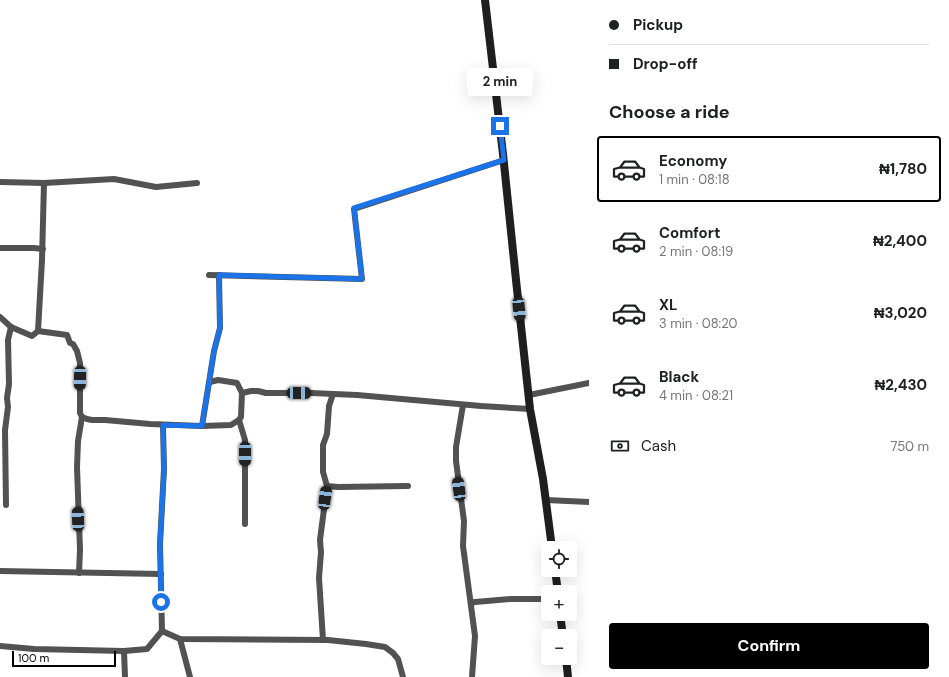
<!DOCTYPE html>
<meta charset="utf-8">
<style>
:root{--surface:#fff;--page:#f2f2f2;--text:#202124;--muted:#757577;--line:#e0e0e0;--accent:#000}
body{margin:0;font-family:"DM Sans",sans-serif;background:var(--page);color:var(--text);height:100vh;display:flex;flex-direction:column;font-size:15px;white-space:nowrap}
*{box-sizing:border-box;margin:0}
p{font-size:13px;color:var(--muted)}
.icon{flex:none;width:22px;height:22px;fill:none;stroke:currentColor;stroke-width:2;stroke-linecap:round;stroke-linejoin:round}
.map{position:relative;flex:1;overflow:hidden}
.panel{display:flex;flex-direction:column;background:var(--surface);width:360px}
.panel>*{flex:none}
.guide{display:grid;align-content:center;height:88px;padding:0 20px;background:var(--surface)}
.controls{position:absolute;left:541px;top:541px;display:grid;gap:8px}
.controls a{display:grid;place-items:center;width:36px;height:36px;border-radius:4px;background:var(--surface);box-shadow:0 4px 16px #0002;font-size:20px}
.scale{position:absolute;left:12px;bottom:10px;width:104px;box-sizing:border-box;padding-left:4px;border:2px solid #000;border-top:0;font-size:11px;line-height:14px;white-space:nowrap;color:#000;-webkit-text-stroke:3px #fff;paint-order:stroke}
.end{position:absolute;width:18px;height:18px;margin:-9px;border:5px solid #1a73e8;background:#fff;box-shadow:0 0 0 2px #fff}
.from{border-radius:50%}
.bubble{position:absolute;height:28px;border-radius:4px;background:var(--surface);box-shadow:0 4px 16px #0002;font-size:13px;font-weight:700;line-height:28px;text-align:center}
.car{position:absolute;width:12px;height:24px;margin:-12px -6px;border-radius:5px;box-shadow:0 0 3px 1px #0007;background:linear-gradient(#222 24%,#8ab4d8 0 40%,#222 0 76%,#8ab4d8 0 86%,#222 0)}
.guide b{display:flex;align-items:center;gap:14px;height:38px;font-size:15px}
.guide b+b{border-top:1px solid var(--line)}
.guide i{width:10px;height:10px;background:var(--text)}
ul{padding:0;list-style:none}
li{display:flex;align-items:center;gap:12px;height:66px;margin:0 8px 6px;padding:0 12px;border:2px solid transparent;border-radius:4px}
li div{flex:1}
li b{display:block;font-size:15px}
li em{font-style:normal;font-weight:700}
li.on{border-color:var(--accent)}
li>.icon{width:36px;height:36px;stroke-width:1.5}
h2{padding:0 20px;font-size:18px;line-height:48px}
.pay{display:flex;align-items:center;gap:10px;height:44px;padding:0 20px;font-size:15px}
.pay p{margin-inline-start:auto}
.cta{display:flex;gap:8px;margin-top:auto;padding:8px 20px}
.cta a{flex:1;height:46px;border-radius:4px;background:var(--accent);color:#fff;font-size:16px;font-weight:700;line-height:46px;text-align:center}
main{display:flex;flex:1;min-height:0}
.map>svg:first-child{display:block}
</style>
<main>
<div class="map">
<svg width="589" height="677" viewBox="0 0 589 677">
<rect width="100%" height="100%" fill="#fff"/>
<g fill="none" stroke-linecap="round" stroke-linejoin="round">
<g stroke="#525252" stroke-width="6">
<polyline points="0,182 44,183 114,179 156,187 197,183"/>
<polyline points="0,248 34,248 43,249"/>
<polyline points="209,275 362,279 354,209 504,160"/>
<polyline points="0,317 11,327 32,336 38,331 67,335 70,343 73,344 77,351 80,363 80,413 82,417 78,441 77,467 80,550 79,573"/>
<polyline points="38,331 42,260 44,183"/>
<polyline points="210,382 218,380 237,383 242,393"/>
<polyline points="529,395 589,383"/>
<polyline points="463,405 456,447 456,461 464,521 463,546 475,636 472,677"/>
<polyline points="82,417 87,419 92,420 105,420 150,424 202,426 231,425 239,420"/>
<polyline points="202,426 214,351 220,328 219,275"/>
<polyline points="327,486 338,487 408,486"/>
<polyline points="546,500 589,502"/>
<polyline points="6,505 5,430 8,407 7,398 9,384 8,340 11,327"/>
<polyline points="245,524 245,440 239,420 241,417 242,393 251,391 258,391 266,393 311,393 357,395 481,406 530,409"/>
<polyline points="0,571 161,574"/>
<polyline points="471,603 475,602 511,599 548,599"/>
<polyline points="162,631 180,639 328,640 366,644 385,647 393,653 398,659 403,677"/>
<polyline points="180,639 190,677"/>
<polyline points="323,640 319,578 321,552 320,540 327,486 323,472 323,445 327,434 329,406 333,394"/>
<polyline points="0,646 34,649 124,651 147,649 162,631 160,544 164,469 163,425"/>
<polyline points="124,651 125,677"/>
</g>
<g stroke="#1f1f1f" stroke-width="8">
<polyline points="485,0 503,154 516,280 530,409 543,479 552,548"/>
<polyline points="555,570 558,592"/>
<polyline points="560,614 563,636"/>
<polyline points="566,658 568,677"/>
</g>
</g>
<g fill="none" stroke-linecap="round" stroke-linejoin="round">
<polyline stroke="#1a73e8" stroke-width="5" points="161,602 160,544 164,470 163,425 202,426 214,351 220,328 219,275 362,279 354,208 504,160 500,126"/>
</g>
</svg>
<div class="controls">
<a><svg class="icon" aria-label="locate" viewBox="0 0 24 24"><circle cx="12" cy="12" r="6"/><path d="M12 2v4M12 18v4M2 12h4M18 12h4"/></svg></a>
<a>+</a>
<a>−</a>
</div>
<div class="scale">100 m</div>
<i class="end from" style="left:161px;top:602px"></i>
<i class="end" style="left:500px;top:126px"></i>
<div class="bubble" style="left:467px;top:68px;width:66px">2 min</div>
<i class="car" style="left:519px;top:309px;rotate:174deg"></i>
<i class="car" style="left:80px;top:378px;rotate:181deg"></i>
<i class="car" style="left:299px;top:393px;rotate:90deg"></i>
<i class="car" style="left:245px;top:454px;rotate:180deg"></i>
<i class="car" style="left:459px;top:489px;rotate:352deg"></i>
<i class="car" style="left:325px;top:498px;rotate:8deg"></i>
<i class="car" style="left:78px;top:519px;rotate:358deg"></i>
</div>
<section class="panel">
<div class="guide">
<b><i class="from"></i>Pickup</b>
<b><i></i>Drop-off</b>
</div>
<h2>Choose a ride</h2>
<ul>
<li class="on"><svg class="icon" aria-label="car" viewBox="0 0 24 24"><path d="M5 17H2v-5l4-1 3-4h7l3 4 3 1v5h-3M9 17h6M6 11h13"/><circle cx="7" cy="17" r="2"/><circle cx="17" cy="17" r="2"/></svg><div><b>Economy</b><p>1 min · 08:18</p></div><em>₦1,780</em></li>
<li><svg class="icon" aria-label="car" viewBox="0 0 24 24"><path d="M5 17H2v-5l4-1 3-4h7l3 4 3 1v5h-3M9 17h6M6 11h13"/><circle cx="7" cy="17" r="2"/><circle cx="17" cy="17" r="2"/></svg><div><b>Comfort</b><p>2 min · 08:19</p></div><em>₦2,400</em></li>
<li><svg class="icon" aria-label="car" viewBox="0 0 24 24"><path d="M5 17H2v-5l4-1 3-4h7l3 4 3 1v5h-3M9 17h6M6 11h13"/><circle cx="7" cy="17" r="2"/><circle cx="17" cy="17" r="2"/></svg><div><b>XL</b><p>3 min · 08:20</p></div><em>₦3,020</em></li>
<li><svg class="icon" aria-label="car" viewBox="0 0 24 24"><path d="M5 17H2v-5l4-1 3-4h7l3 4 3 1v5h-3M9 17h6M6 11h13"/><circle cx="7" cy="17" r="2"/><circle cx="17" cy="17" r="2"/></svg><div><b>Black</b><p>4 min · 08:21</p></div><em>₦2,430</em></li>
</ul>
<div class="pay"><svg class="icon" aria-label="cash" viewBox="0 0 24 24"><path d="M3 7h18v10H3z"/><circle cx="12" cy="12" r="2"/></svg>Cash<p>750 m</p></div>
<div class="cta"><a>Confirm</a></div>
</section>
</main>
